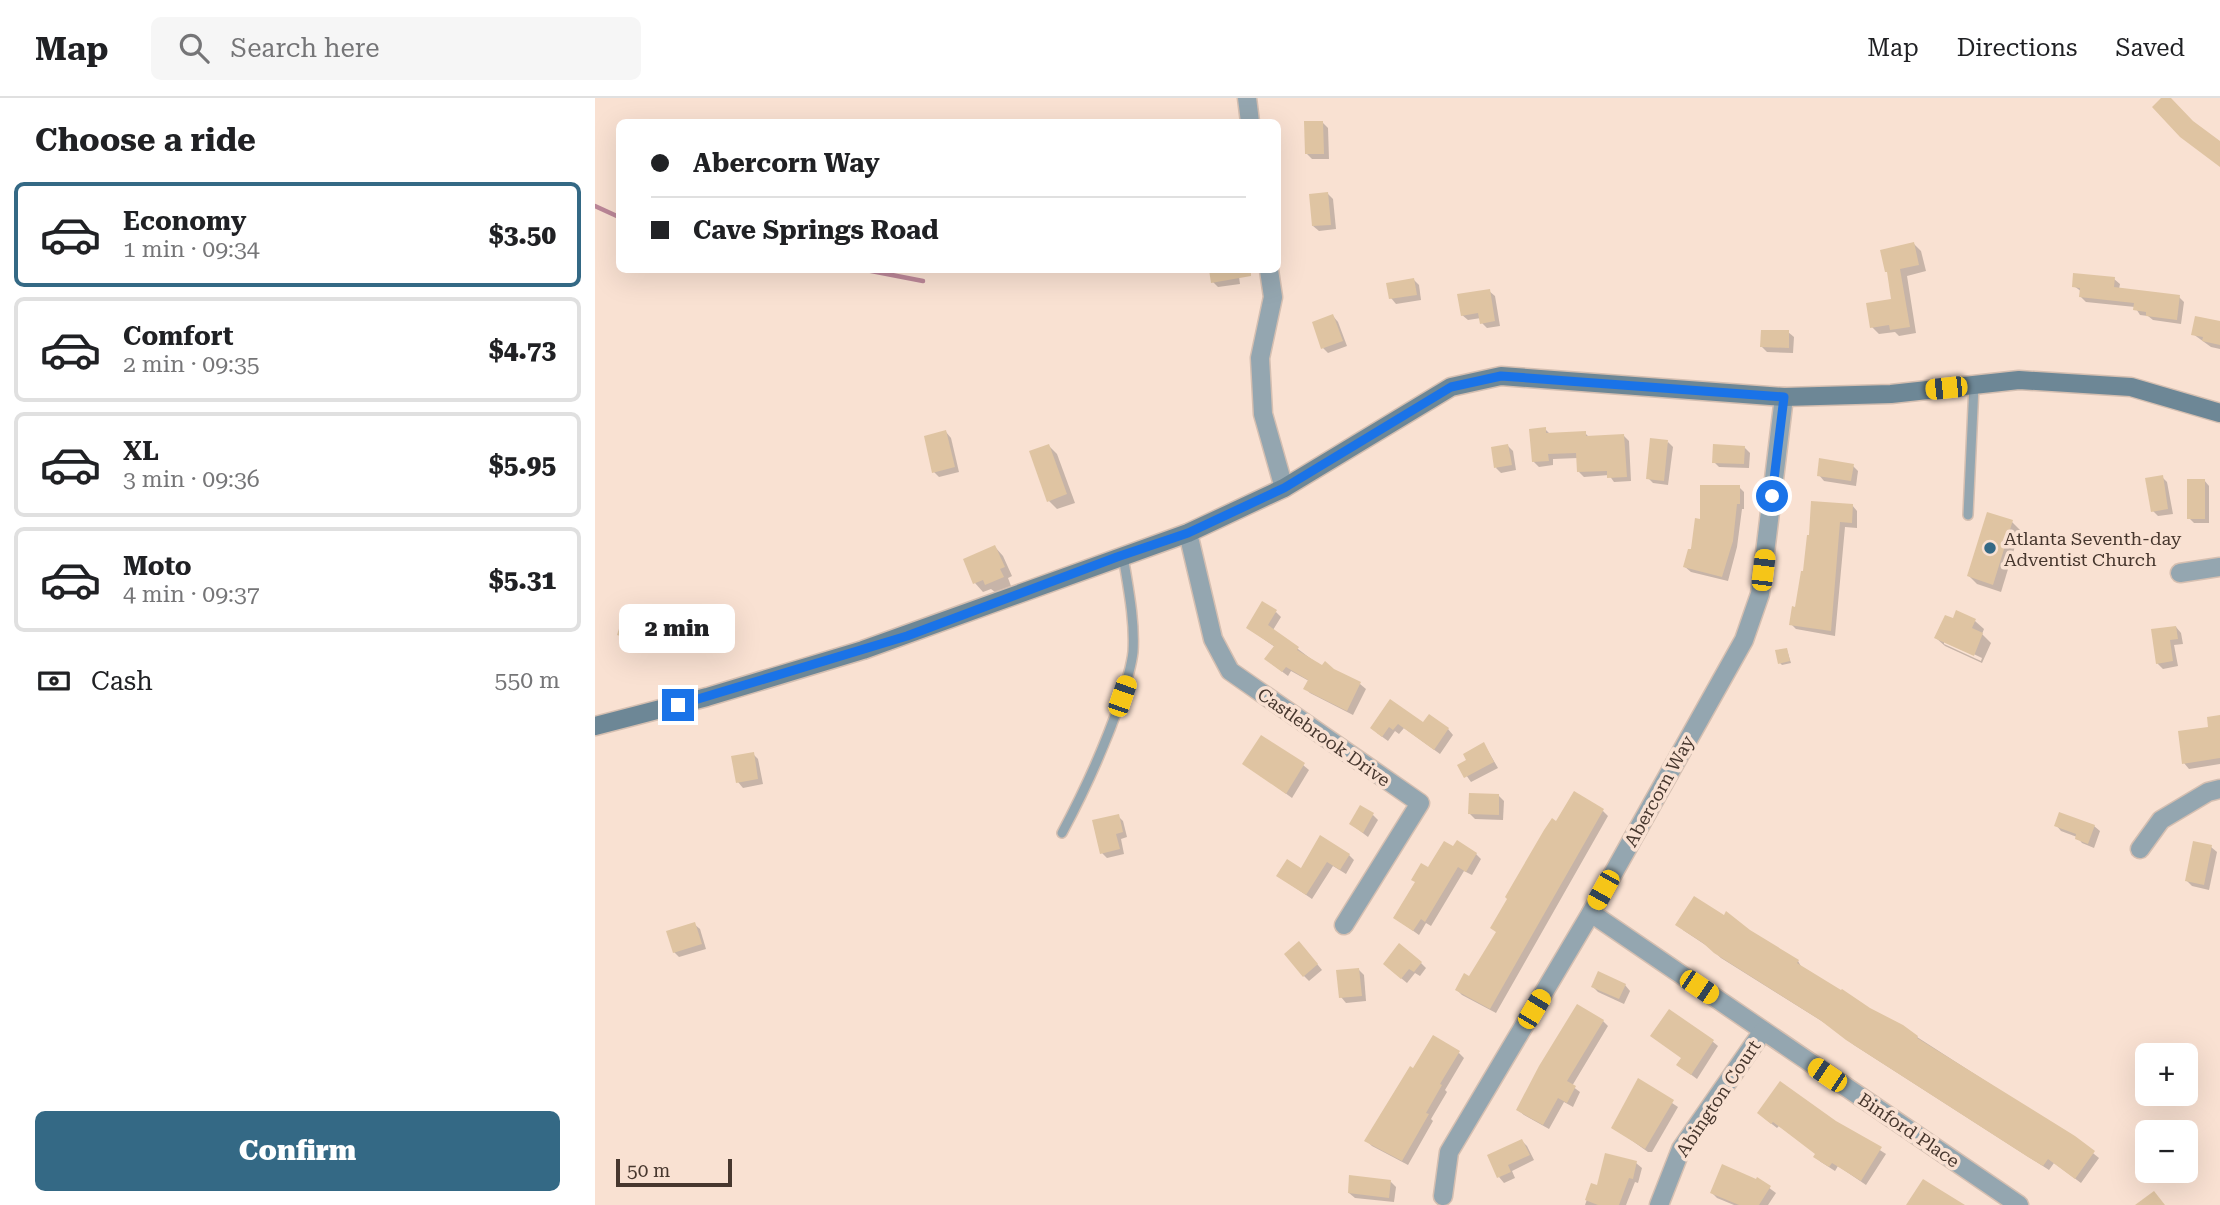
<!DOCTYPE html>
<meta charset="utf-8">
<style>
:root{--surface:#fff;--page:#f6f6f6;--text:#202124;--muted:#757577;--line:#e0e0e0;--accent:#346985}
body{margin:0;font-family:"Roboto Serif",serif;background:var(--page);color:var(--text);height:100vh;display:flex;flex-direction:column;font-size:26px;white-space:nowrap}
*{box-sizing:border-box;margin:0}
p{font-size:23px;color:var(--muted)}
.icon{flex:none;width:38px;height:38px;fill:none;stroke:currentColor;stroke-width:2;stroke-linecap:round;stroke-linejoin:round}
.map{position:relative;flex:1;overflow:hidden}
.drawer{display:flex;flex-direction:column;background:var(--surface);width:595px}
.drawer>*{flex:none}
.hud{position:absolute;left:21px;top:21px;width:665px;height:154px;border-radius:10px;box-shadow:0 7px 28px #0002;display:grid;align-content:center;height:154px;padding:0 35px;background:var(--surface)}
.buttons{position:absolute;left:1540px;top:945px;display:grid;gap:14px}
.buttons a{display:grid;place-items:center;width:63px;height:63px;border-radius:10px;background:var(--surface);box-shadow:0 7px 28px #0002;font-size:35px}
.scale{position:absolute;left:21px;bottom:18px;width:116px;box-sizing:border-box;padding-left:7px;border:4px solid #47372e;border-top:0;font-size:19px;line-height:24px;white-space:nowrap;color:#47372e;-webkit-text-stroke:5px #f9e1d2;paint-order:stroke}
.end{position:absolute;width:32px;height:32px;margin:-16px;border:9px solid #1a73e8;background:#fff;box-shadow:0 0 0 4px #fff}
.from{border-radius:50%}
.bubble{position:absolute;height:49px;border-radius:10px;background:var(--surface);box-shadow:0 7px 28px #0002;font-size:23px;font-weight:800;line-height:49px;text-align:center}
.car{position:absolute;width:21px;height:42px;margin:-21px -10px;border-radius:9px;box-shadow:0 0 5px 2px #0007;background:linear-gradient(#f5c518 24%,#345 0 40%,#f5c518 0 76%,#345 0 86%,#f5c518 0)}
.hud b{display:flex;align-items:center;gap:24px;height:66px;font-size:26px}
.hud b+b{border-top:2px solid var(--line)}
.hud i{width:18px;height:18px;background:var(--text)}
ul{padding:0;list-style:none}
li{display:flex;align-items:center;gap:21px;height:105px;margin:0 14px 10px;padding:0 21px;border:4px solid var(--line);border-radius:10px}
li div{flex:1}
li b{display:block;font-size:26px}
li em{font-style:normal;font-weight:800}
li.selected{border-color:var(--accent)}
li>.icon{width:63px;height:63px;stroke-width:1.5}
h2{padding:0 35px;font-size:32px;line-height:84px}
.pay{display:flex;align-items:center;gap:18px;height:77px;padding:0 35px;font-size:26px}
.pay p{margin-inline-start:auto}
.primary-button{display:flex;gap:14px;margin-top:auto;padding:14px 35px}
.primary-button a{flex:1;height:80px;border-radius:10px;background:var(--accent);color:#fff;font-size:28px;font-weight:800;line-height:80px;text-align:center}
header{display:flex;align-items:center;gap:42px;box-sizing:border-box;height:98px;padding:0 35px;background:var(--surface);border-bottom:2px solid var(--line)}
header strong{font-size:33px}
nav{display:flex;gap:38px;margin-inline-start:auto;font-size:24px}
.search{width:490px;height:63px;background:var(--page);display:flex;align-items:center;gap:18px;box-sizing:border-box;padding:0 24px;border-radius:10px;color:var(--muted);font-size:26px}
main{display:flex;flex:1;min-height:0}
.map>svg:first-child{display:block}
</style>
<header>
<strong>Map</strong>
<div class="search"><svg class="icon" aria-label="search" viewBox="0 0 24 24"><circle cx="10" cy="10" r="6"/><path d="M15 15l6 6"/></svg>Search here</div>
<nav><a>Map</a><a>Directions</a><a>Saved</a></nav>
</header>
<main>
<section class="drawer">
<h2>Choose a ride</h2>
<ul>
<li class="selected"><svg class="icon" aria-label="car" viewBox="0 0 24 24"><path d="M5 17H2v-5l4-1 3-4h7l3 4 3 1v5h-3M9 17h6M6 11h13"/><circle cx="7" cy="17" r="2"/><circle cx="17" cy="17" r="2"/></svg><div><b>Economy</b><p>1 min · 09:34</p></div><em>$3.50</em></li>
<li><svg class="icon" aria-label="car" viewBox="0 0 24 24"><path d="M5 17H2v-5l4-1 3-4h7l3 4 3 1v5h-3M9 17h6M6 11h13"/><circle cx="7" cy="17" r="2"/><circle cx="17" cy="17" r="2"/></svg><div><b>Comfort</b><p>2 min · 09:35</p></div><em>$4.73</em></li>
<li><svg class="icon" aria-label="car" viewBox="0 0 24 24"><path d="M5 17H2v-5l4-1 3-4h7l3 4 3 1v5h-3M9 17h6M6 11h13"/><circle cx="7" cy="17" r="2"/><circle cx="17" cy="17" r="2"/></svg><div><b>XL</b><p>3 min · 09:36</p></div><em>$5.95</em></li>
<li><svg class="icon" aria-label="car" viewBox="0 0 24 24"><path d="M5 17H2v-5l4-1 3-4h7l3 4 3 1v5h-3M9 17h6M6 11h13"/><circle cx="7" cy="17" r="2"/><circle cx="17" cy="17" r="2"/></svg><div><b>Moto</b><p>4 min · 09:37</p></div><em>$5.31</em></li>
</ul>
<div class="pay"><svg class="icon" aria-label="cash" viewBox="0 0 24 24"><path d="M3 7h18v10H3z"/><circle cx="12" cy="12" r="2"/></svg>Cash<p>550 m</p></div>
<div class="primary-button"><a>Confirm</a></div>
</section>
<div class="map">
<svg width="1625" height="1107" viewBox="0 0 1625 1107">
<rect width="100%" height="100%" fill="#f9e1d2"/>
<g fill="#0003" fill-rule="evenodd">
<polygon points="727,24 733,30 734,61 717,61 712,56"/>
<polygon points="733,96 738,101 741,131 724,133 718,128"/>
<polygon points="1319,146 1326,153 1331,173 1312,178 1321,235 1304,238 1300,234 1284,236 1277,229 1298,203 1294,176"/>
<polygon points="616,172 643,172 645,186 623,189 618,184"/>
<polygon points="818,181 824,187 826,202 801,206 796,200"/>
<polygon points="1519,181 1525,186 1524,191 1584,199 1589,204 1586,226 1558,222 1553,218 1545,217 1540,209 1491,204 1486,199 1487,194 1479,188"/>
<polygon points="894,193 900,198 905,228 892,230 887,225 886,220 873,222 867,217"/>
<polygon points="738,218 743,224 752,248 733,255 728,250"/>
<polygon points="1601,220 1625,225 1625,251 1616,249 1598,236"/>
<polygon points="1193,234 1199,239 1198,255 1172,254 1167,249"/>
<polygon points="950,331 955,336 990,335 995,340 1029,338 1034,343 1036,383 1019,384 1014,377 989,379 984,374 983,360 958,361 958,367 944,369 938,363"/>
<polygon points="351,334 356,340 364,374 344,379 339,374"/>
<polygon points="1073,344 1078,349 1073,387 1058,385 1053,380"/>
<polygon points="454,348 462,356 480,405 462,411 454,403"/>
<polygon points="913,348 918,353 921,372 906,375 901,370"/>
<polygon points="1149,349 1155,355 1154,370 1124,369 1119,364"/>
<polygon points="1258,368 1263,373 1261,388 1229,383 1224,377"/>
<polygon points="1567,379 1572,384 1578,416 1563,418 1558,413"/>
<polygon points="1609,382 1614,388 1614,425 1599,425 1594,420"/>
<polygon points="1144,389 1149,394 1149,411 1147,411 1142,449 1133,483 1096,474 1090,469 1106,423"/>
<polygon points="1257,407 1262,413 1262,430 1250,429 1240,538 1201,531 1196,526 1202,511 1216,439"/>
<polygon points="1417,424 1425,432 1406,494 1382,486 1374,478"/>
<polygon points="400,449 408,458 417,478 413,480 416,488 400,494 396,491 388,494 380,485 370,462"/>
<polygon points="681,514 686,519 678,532 728,570 739,572 765,586 771,591 758,617 715,595 710,590 714,583 696,573 693,578 677,566 680,549 653,530"/>
<path d="M 1362,515 L 1380,523 L 1389,531 L 1387,536 L 1396,545 L 1387,565 L 1350,548 L 1341,540 L 1358,523 ZM 1349,542 L 1387,560 L 1386,563 L 1349,546 Z"/>
<polygon points="73,523 81,531 75,552 48,543 46,550 32,545 24,537"/>
<polygon points="1581,529 1586,535 1588,546 1579,547 1583,568 1568,571 1562,565"/>
<polygon points="1192,552 1196,565 1187,567 1185,565"/>
<polygon points="796,604 828,627 853,631 858,637 845,656 809,630 804,636 800,633 793,643 782,635"/>
<polygon points="1625,619 1625,666 1594,671 1589,665 1615,630 1614,621"/>
<polygon points="889,646 903,670 876,684 864,667 874,663"/>
<polygon points="158,656 163,661 168,686 148,690 143,684"/>
<polygon points="650,666 708,667 714,672 697,700"/>
<polygon points="903,697 909,703 908,722 880,721 875,716"/>
<polygon points="1008,713 1013,718 901,915 867,897 862,892 875,880 902,835 962,725"/>
<polygon points="778,717 783,722 773,739 756,726"/>
<polygon points="523,718 528,723 532,739 526,741 529,756 512,760 507,755"/>
<polygon points="1461,727 1499,728 1505,733 1499,750 1487,745 1482,739 1466,733"/>
<polygon points="1616,749 1622,754 1614,792 1597,788 1592,783"/>
<polygon points="881,756 886,761 877,777 869,773 836,828 831,825 824,837 800,820 821,785 834,772"/>
<polygon points="754,757 759,762 751,776 738,768 717,801 683,778"/>
<polygon points="99,826 105,831 111,851 84,859 79,854"/>
<polygon points="1088,832 1154,833 1203,863 1207,870 1322,939 1479,1040 1504,1060 1486,1085 1459,1065 1454,1072 1259,947 1233,927 1126,860 1115,850"/>
<polygon points="709,850 727,872 714,883 709,878"/>
<polygon points="826,865 831,870 825,878 820,875 812,885 795,871"/>
<polygon points="764,872 769,877 771,903 751,905 746,899"/>
<polygon points="1030,887 1035,893 1029,906 1003,894 998,889"/>
<polygon points="1008,923 1013,928 977,988 985,994 978,1009 969,1004 954,1031 929,1017 923,1012"/>
<polygon points="1117,943 1123,948 1102,981 1083,967 1087,960"/>
<polygon points="864,955 869,960 850,992 852,994 836,1021 838,1023 813,1067 777,1048 772,1043 818,972"/>
<polygon points="1044,983 1083,1009 1057,1054 1053,1054 1018,1029"/>
<polygon points="1169,1020 1241,1024 1291,1056 1271,1087 1243,1068 1240,1073 1226,1064 1220,1059 1222,1056 1184,1028 1182,1030"/>
<polygon points="927,1043 932,1048 939,1062 917,1073 920,1080 909,1085 904,1079 894,1058"/>
<polygon points="1041,1065 1047,1070 1043,1085 1040,1084 1031,1107 990,1107 997,1087 1003,1090"/>
<polygon points="1162,1081 1181,1095 1173,1107 1139,1107 1122,1100 1117,1095"/>
<polygon points="795,1083 801,1089 799,1104 760,1100 754,1095"/>
</g>
<g fill="none" stroke-linecap="round" stroke-linejoin="round">
<g stroke="#bc8798" stroke-width="4.5">
<polyline points="0,108 24,119"/>
<polyline points="271,172 328,183"/>
</g>
</g>
<g fill="#dfc4a2">
<polygon points="1566,0 1576,0 1598,23 1625,43 1625,69 1585,39 1557,9"/>
<polygon points="709,23 728,23 729,56 710,56"/>
<polygon points="733,94 736,127 717,128 714,96"/>
<polygon points="1319,144 1324,167 1305,171 1315,229 1295,232 1294,227 1275,230 1271,205 1296,201 1292,174 1290,174 1285,152"/>
<polygon points="614,172 656,172 656,178 616,185"/>
<polygon points="1478,175 1520,179 1519,189 1585,197 1582,222 1551,218 1551,214 1538,212 1539,205 1484,199 1485,190 1477,189"/>
<polygon points="819,180 822,197 794,201 791,185"/>
<polygon points="895,191 900,223 885,226 883,215 866,218 862,196"/>
<polygon points="738,216 748,243 726,251 717,224"/>
<polygon points="1600,218 1625,223 1625,247 1607,243 1608,239 1596,237"/>
<polygon points="1166,232 1194,232 1194,250 1165,249"/>
<polygon points="951,329 951,335 991,333 991,338 1029,336 1032,379 1012,380 1012,373 982,374 981,355 953,356 954,363 937,364 934,331"/>
<polygon points="351,332 360,369 337,375 329,338"/>
<polygon points="1055,340 1073,342 1069,383 1051,381"/>
<polygon points="454,346 472,396 452,404 434,353"/>
<polygon points="913,346 917,367 899,370 896,349"/>
<polygon points="1118,346 1150,348 1149,366 1117,365"/>
<polygon points="1224,360 1259,366 1256,383 1222,378"/>
<polygon points="1568,377 1573,411 1556,414 1550,380"/>
<rect x="1592" y="381" width="18" height="40"/>
<polygon points="1105,387 1145,387 1145,406 1142,406 1138,443 1127,479 1088,469 1093,451 1096,451 1100,420 1105,421"/>
<polygon points="1216,403 1258,406 1257,425 1245,424 1236,533 1194,527 1197,508 1200,509 1206,473 1208,473 1212,437 1214,437"/>
<polygon points="1392,414 1418,422 1398,487 1372,478"/>
<polygon points="400,447 410,469 405,471 409,479 390,487 388,482 378,486 368,461"/>
<polygon points="667,503 682,512 673,527 704,549 702,552 727,567 730,563 739,571 766,584 752,613 708,591 713,582 691,569 687,574 669,561 679,548 651,530"/>
<polygon points="31,508 74,521 66,544 40,536 38,542 22,537"/>
<polygon points="1361,512 1381,521 1377,530 1388,535 1379,558 1339,540 1350,517 1358,520"/>
<polygon points="1581,528 1583,541 1575,542 1578,563 1561,566 1556,531"/>
<polygon points="1192,550 1195,563 1183,566 1180,552"/>
<polygon points="795,601 828,624 834,616 854,630 839,652 803,626 798,632 794,629 787,639 775,630"/>
<polygon points="1625,617 1625,660 1587,666 1583,633 1613,629 1612,619"/>
<polygon points="666,637 710,665 691,696 647,666"/>
<polygon points="889,644 899,664 869,680 862,667 871,662 868,656"/>
<polygon points="159,654 163,681 141,685 136,658"/>
<polygon points="979,693 1009,711 895,911 860,892 869,875 874,878 901,834 895,830 912,801 910,799 949,732 957,720 961,723"/>
<polygon points="874,695 904,696 904,717 873,716"/>
<polygon points="765,707 779,715 768,735 754,726"/>
<polygon points="1464,714 1500,727 1493,746 1480,741 1481,736 1459,728"/>
<polygon points="524,716 528,734 521,736 525,751 505,756 497,722"/>
<polygon points="725,737 755,756 745,772 732,764 711,797 681,778 692,761 706,770"/>
<polygon points="862,742 882,755 871,774 863,769 830,824 826,821 818,833 798,820 820,784 816,782 826,765 833,769 849,743 858,748"/>
<polygon points="1598,743 1617,747 1609,787 1590,783"/>
<polygon points="1099,798 1129,817 1131,813 1155,832 1204,862 1202,865 1246,892 1247,891 1275,910 1308,927 1323,938 1322,940 1480,1038 1500,1053 1480,1081 1453,1061 1448,1068 1433,1059 1251,942 1225,922 1119,855 1108,845 1080,827"/>
<polygon points="100,824 107,846 78,855 71,833"/>
<polygon points="704,843 723,866 708,879 689,856"/>
<polygon points="804,845 827,864 819,874 814,871 806,881 788,866"/>
<polygon points="764,870 767,898 744,900 741,872"/>
<polygon points="1003,873 1031,886 1024,901 996,889"/>
<polygon points="982,906 1009,922 972,983 981,988 972,1005 963,1000 948,1027 921,1012 944,968"/>
<polygon points="1074,911 1119,942 1096,977 1081,967 1086,960 1055,938"/>
<polygon points="838,937 865,953 845,986 847,987 831,1015 834,1016 807,1063 769,1043 815,968 818,970"/>
<polygon points="1043,980 1079,1002 1050,1051 1016,1030"/>
<polygon points="1185,983 1241,1023 1287,1049 1266,1083 1237,1065 1234,1069 1218,1059 1220,1056 1178,1024 1176,1026 1162,1015"/>
<polygon points="927,1041 935,1057 913,1067 916,1074 902,1080 892,1057"/>
<polygon points="1010,1055 1042,1063 1038,1081 1034,1080 1024,1107 1003,1107 990,1102 996,1085 1002,1087"/>
<polygon points="1127,1066 1161,1081 1162,1079 1176,1088 1164,1107 1144,1107 1115,1095"/>
<polygon points="754,1077 796,1082 794,1100 753,1095"/>
<polygon points="1328,1081 1344,1091 1370,1107 1311,1107"/>
<polygon points="1559,1093 1570,1107 1540,1107"/>
</g>
<g fill="none" stroke-linecap="round" stroke-linejoin="round">
<g stroke="#d5bfb1" stroke-width="12">
<g id="lane">
<polyline points="1373,417 1379,287"/>
<path d="M 467,735 C 490,692 510,648 526,601 C 531,586 536,571 538,554 C 540,522 533,489 528,458"/>
</g>
</g>
<g stroke="#d5bfb1" stroke-width="21">
<g id="street">
<polyline points="652,0 655,24"/>
<polyline points="674,172 678,199 665,260 668,316 689,390"/>
<polyline points="593,435 618,541 635,573 825,705 749,827"/>
<polyline points="1585,475 1625,469"/>
<polyline points="1545,751 1566,722 1613,694 1625,691"/>
<polyline points="996,815 1424,1107"/>
<polyline points="848,1098 854,1054 996,815 1149,542 1165,496 1189,299"/>
<polyline points="1064,1107 1086,1051 1168,933"/>
</g>
</g>
<g stroke="#d5bfb1" stroke-width="21">
<polyline id="secondary" points="0,628 112,599 268,552 593,435 689,390 856,289 906,278 1189,299 1296,296 1424,282 1536,289 1625,315"/>
</g>
<use href="#lane" stroke="#94a6b0" stroke-width="9"/>
<use href="#street" stroke="#94a6b0" stroke-width="18"/>
<use href="#secondary" stroke="#6d8796" stroke-width="18"/>
</g>
<g fill="none" stroke-linecap="round" stroke-linejoin="round">
<polyline stroke="#1a73e8" stroke-width="9" points="83,607 312,538 522,459 593,435 689,390 856,289 906,278 1189,299 1177,398"/>
</g>
<circle fill="#346985" stroke="#f9e1d2" stroke-width="2.5" cx="1395" cy="450" r="7"/>
<g text-anchor="middle" dominant-baseline="central" stroke-width="7" stroke-linejoin="round" paint-order="stroke">
<g font-size="18" fill="#47372e" stroke="#f9e1d2" text-anchor="start">
<text x="1409" y="440">Atlanta Seventh-day<tspan x="1409" dy="21">Adventist Church</tspan></text>
</g>
<g font-size="18" fill="#47372e" stroke="#f9e1d2">
<text transform="translate(729 639) rotate(35)">Castlebrook Drive</text>
<text transform="translate(1064 693) rotate(-61)">Abercorn Way</text>
<text transform="translate(1123 1000) rotate(-56)">Abington Court</text>
<text transform="translate(1314 1032) rotate(34)">Binford Place</text>
</g>
</g>
</svg>
<div class="buttons">
<a>+</a>
<a>−</a>
</div>
<div class="scale">50 m</div>
<i class="end from" style="left:1177px;top:398px"></i>
<i class="end" style="left:83px;top:607px"></i>
<div class="bubble" style="left:24px;top:506px;width:116px">2 min</div>
<i class="car" style="left:1351px;top:290px;rotate:264deg"></i>
<i class="car" style="left:1168px;top:472px;rotate:7deg"></i>
<i class="car" style="left:527px;top:598px;rotate:19deg"></i>
<i class="car" style="left:1008px;top:792px;rotate:209deg"></i>
<i class="car" style="left:1104px;top:889px;rotate:124deg"></i>
<i class="car" style="left:939px;top:911px;rotate:31deg"></i>
<i class="car" style="left:1232px;top:977px;rotate:304deg"></i>
<div class="hud">
<b><i class="from"></i>Abercorn Way</b>
<b><i></i>Cave Springs Road</b>
</div>
</div>
</main>
